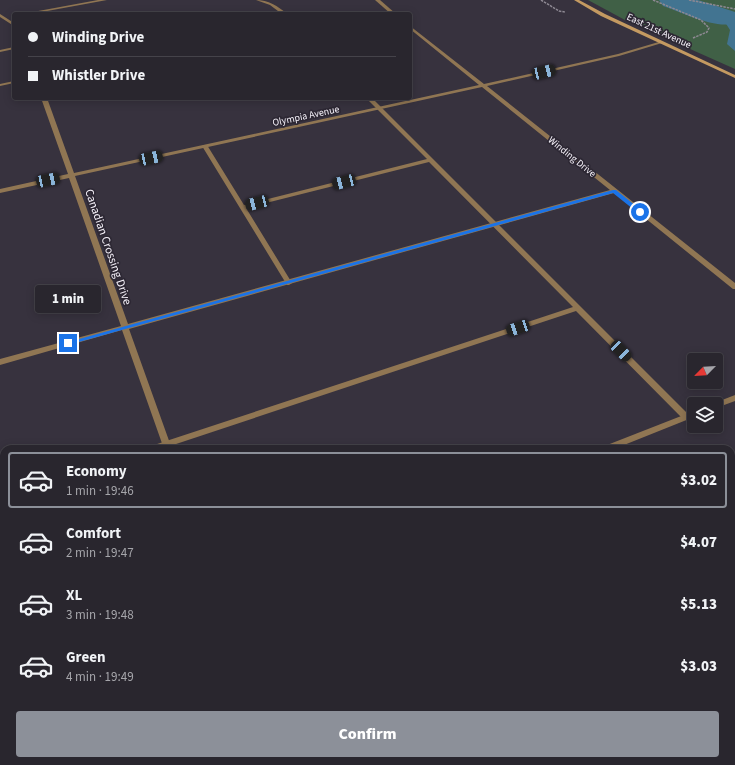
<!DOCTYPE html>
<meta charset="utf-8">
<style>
:root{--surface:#29262e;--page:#312e36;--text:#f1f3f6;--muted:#a5a5aa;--line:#45434a;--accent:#8c9099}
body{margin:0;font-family:"Source Sans 3",sans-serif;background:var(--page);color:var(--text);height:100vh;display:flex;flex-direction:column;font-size:15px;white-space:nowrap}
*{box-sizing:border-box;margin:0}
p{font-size:13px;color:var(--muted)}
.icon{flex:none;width:22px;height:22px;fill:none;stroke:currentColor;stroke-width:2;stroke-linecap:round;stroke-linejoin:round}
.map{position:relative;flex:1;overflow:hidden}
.sheet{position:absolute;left:0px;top:445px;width:735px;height:320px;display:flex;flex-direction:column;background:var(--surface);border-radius:12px 12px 0 0;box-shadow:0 2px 10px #0003,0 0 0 1px var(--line)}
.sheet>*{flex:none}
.hud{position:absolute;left:12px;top:12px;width:400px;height:88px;border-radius:4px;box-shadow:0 2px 10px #0003,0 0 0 1px var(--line);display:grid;align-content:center;height:88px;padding:0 16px;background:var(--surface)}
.needle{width:26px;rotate:246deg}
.tools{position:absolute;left:687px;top:353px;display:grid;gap:8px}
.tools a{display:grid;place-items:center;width:36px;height:36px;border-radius:4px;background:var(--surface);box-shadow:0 2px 10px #0003,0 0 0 1px var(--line);font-size:20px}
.end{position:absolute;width:18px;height:18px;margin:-9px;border:5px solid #1a73e8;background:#fff;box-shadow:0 0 0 2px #fff}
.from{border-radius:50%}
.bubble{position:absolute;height:28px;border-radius:4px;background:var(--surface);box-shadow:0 2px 10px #0003,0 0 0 1px var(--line);font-size:13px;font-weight:800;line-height:28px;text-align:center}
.car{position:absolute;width:12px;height:24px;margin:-12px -6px;border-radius:5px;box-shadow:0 0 3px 1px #0007;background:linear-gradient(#222 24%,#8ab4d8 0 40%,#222 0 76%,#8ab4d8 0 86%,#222 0)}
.hud b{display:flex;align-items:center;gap:14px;height:38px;font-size:15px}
.hud b+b{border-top:1px solid var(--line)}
.hud i{width:10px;height:10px;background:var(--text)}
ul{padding:7px 0 0;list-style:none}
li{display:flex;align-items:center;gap:12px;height:56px;margin:0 8px 6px;padding:0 8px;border:2px solid transparent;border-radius:4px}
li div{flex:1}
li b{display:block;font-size:15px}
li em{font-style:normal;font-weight:800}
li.on{border-color:var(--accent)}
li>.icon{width:36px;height:36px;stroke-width:1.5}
.action{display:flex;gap:8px;margin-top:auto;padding:8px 16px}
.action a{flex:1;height:46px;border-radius:4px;background:var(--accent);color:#fff;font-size:16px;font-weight:800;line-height:46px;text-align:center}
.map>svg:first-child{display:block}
</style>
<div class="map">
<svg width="735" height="765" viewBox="0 0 735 765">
<rect width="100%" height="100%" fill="#37323e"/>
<polygon fill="#406046" points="588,0 735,0 735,69 625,20"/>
<polygon fill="#427491" points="728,17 735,18 735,51 727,44 730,30 723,19"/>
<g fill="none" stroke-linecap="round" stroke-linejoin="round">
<path fill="#427491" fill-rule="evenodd" d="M 659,0 L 698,0 L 735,12 L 735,23 C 717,30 681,12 663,6 Z"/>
<g stroke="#8e8993" stroke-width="1.5" stroke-dasharray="2.5 1" stroke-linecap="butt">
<polyline points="541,0 559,11 565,12"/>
<polyline points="653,0 701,20 709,28 707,32 693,38"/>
<polyline points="689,0 735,9"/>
</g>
<g fill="#907653" fill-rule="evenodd">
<path d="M 256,0 C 268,0 278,6 287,14 L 282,14 L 270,5 Z"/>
<polygon points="14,47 14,49 0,52 0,50"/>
<polygon points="366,98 372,98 689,415 690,417 689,419 683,419 576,311 161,449 147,449 148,447 573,307 429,162 246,208 292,283 289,285 287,285 202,146 207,145 244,205 427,159"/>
<polygon points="4,493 4,501 0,502 0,494"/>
</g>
<g fill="#907653" fill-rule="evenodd">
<polygon points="98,0 107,0 31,14 22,14"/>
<polygon points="375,0 380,0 396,14 391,14"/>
<polygon points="0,14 14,23 14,26 0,17"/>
<path d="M 410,26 L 484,84 L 618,54 L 662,41 L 662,43 L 619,56 L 487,86 L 735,283 L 735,289 L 733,289 L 614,193 L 129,329 L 172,449 L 164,449 L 122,330 L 0,365 L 0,359 L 121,326 L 69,178 L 0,193 L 0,189 L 68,174 L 41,98 L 47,98 L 74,173 L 479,85 L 410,29 ZM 482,87 L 610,190 L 128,324 L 75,176 Z"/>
<polygon points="14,81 14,83 0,86 0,84"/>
<polygon points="735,395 735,401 716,408 716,404 712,404"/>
<polygon points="694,411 694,417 614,449 601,449 602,447"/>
<polygon points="4,682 4,694 0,695 0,683"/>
</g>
<polygon fill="#c49a61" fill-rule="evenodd" points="574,0 579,0 605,14 735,75 735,78 601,16"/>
</g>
<polygon fill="#1a73e8" points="613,190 616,190 642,211 642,213 638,213 613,193 68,345 65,343"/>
<g text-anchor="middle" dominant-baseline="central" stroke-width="3.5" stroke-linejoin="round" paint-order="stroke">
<g font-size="10" fill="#f6f2fa" stroke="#2d2834">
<text transform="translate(659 31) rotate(25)">East 21st Avenue</text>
<text transform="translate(306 116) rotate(-12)">Olympia Avenue</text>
<text transform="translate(572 157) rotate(39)">Winding Drive</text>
</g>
<g font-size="12" fill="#f6f2fa" stroke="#2d2834">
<text transform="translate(108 247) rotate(71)">Canadian Crossing Drive</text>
</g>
</g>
</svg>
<div class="tools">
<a><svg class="needle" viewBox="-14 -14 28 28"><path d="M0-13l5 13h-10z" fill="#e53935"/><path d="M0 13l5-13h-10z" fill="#a5a5aa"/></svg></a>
<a><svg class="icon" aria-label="layers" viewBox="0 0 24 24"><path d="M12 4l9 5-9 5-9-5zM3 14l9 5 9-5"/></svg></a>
</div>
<i class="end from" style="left:640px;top:212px"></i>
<i class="end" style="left:68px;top:343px"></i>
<div class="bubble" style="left:35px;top:285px;width:66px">1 min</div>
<i class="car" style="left:544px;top:72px;rotate:77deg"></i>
<i class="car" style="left:151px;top:158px;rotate:78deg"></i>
<i class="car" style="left:48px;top:180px;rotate:78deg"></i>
<i class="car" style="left:344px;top:182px;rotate:256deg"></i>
<i class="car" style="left:257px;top:203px;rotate:256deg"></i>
<i class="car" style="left:518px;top:328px;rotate:252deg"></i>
<i class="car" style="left:621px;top:351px;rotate:135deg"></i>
<div class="hud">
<b><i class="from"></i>Winding Drive</b>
<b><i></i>Whistler Drive</b>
</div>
<section class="sheet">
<ul>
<li class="on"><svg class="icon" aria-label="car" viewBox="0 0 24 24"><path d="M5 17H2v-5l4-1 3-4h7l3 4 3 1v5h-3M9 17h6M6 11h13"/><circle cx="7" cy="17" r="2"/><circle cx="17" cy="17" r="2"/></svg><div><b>Economy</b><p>1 min · 19:46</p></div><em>$3.02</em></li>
<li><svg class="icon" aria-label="car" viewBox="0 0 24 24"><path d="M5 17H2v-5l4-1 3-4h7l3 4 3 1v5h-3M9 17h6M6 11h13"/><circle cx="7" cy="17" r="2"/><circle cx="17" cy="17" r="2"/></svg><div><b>Comfort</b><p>2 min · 19:47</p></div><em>$4.07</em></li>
<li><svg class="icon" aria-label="car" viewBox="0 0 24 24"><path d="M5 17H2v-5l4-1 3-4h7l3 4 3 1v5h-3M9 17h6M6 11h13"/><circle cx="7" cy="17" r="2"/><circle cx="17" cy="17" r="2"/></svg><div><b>XL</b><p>3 min · 19:48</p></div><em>$5.13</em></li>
<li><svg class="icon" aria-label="car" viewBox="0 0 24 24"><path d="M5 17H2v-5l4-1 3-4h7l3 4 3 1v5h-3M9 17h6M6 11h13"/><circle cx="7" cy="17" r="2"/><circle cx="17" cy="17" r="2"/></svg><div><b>Green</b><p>4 min · 19:49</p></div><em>$3.03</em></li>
</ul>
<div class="action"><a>Confirm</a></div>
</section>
</div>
